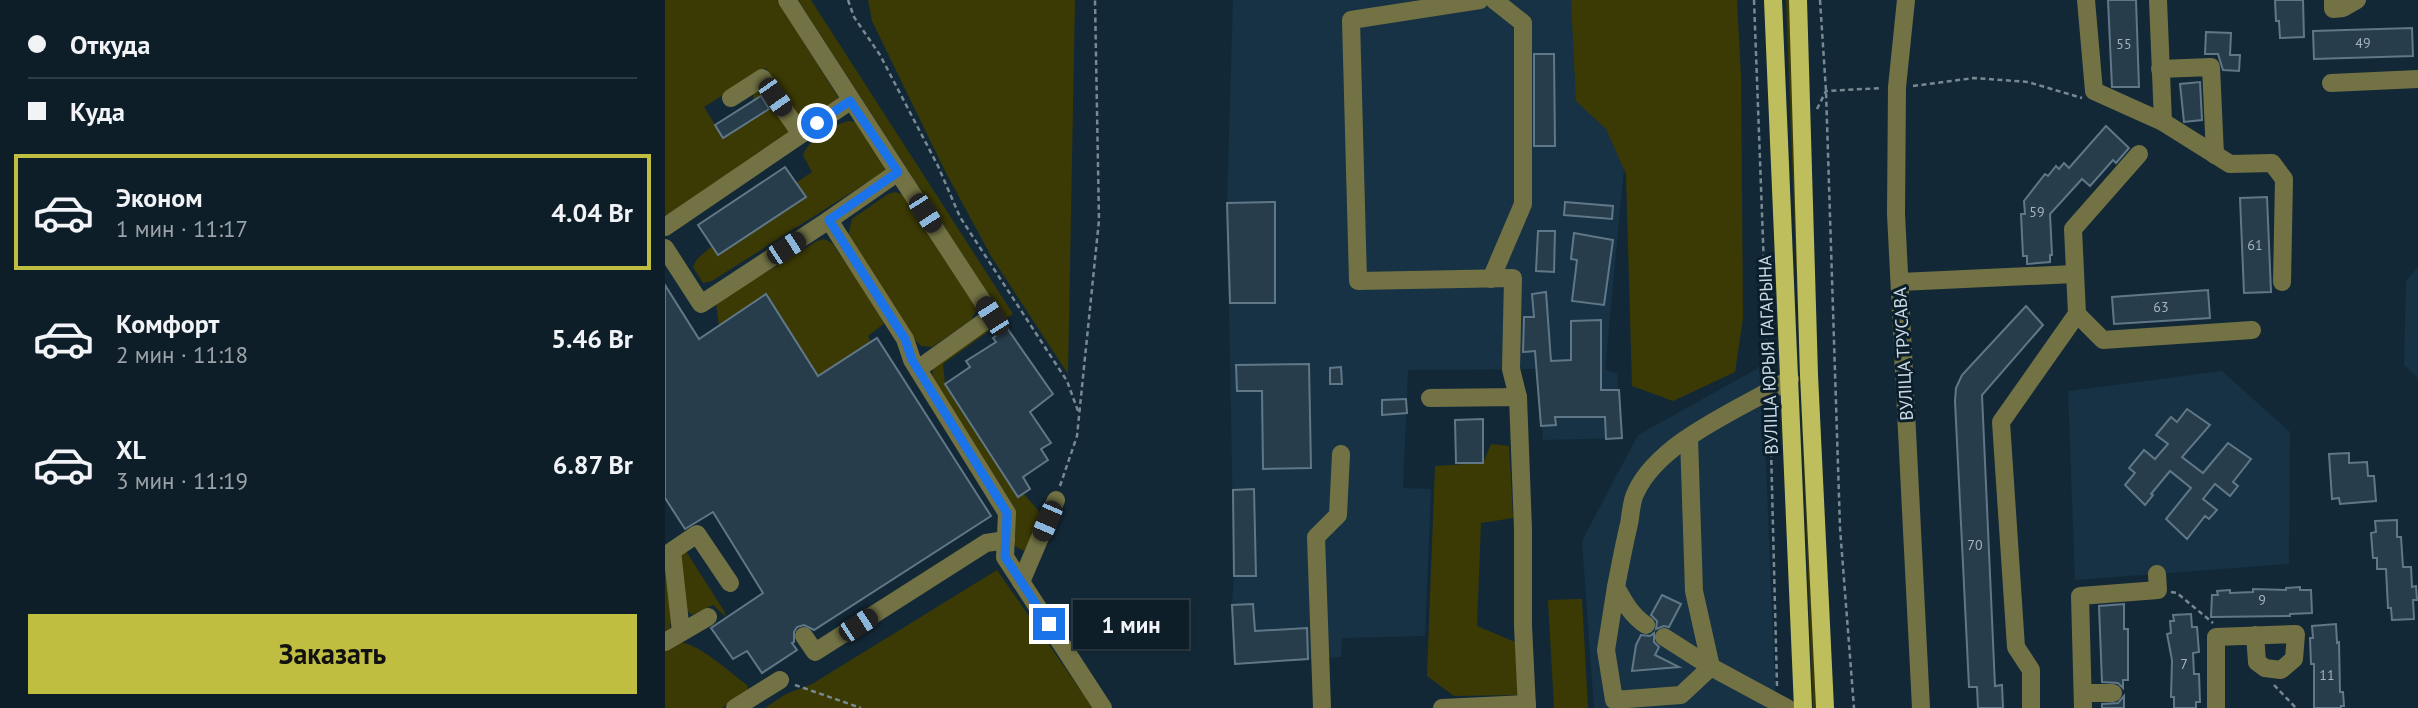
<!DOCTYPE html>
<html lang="ru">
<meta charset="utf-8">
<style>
:root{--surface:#0e1e28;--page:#172730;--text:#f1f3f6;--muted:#9ba2a8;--line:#2e3c45;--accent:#c0be41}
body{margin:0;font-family:"PT Sans",sans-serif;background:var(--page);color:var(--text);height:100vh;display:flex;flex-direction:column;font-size:26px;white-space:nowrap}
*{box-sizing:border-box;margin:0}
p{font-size:23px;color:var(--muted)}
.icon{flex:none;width:38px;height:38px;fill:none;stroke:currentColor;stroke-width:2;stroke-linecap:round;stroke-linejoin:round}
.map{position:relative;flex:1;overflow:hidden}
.side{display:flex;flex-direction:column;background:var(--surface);width:665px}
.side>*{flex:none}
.top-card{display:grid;align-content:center;height:154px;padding:0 28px;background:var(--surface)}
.end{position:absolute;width:32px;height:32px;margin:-16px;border:9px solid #1a73e8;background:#fff;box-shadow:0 0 0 4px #fff}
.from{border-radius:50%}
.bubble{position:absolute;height:49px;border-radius:0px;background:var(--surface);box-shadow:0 2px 5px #0004,0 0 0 2px var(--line);font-size:23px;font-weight:800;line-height:49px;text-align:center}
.car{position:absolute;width:21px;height:42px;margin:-21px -10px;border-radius:9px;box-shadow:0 0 5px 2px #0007;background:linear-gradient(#222 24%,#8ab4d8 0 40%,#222 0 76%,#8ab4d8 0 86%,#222 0)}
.top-card b{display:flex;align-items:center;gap:24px;height:66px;font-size:26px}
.top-card b+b{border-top:2px solid var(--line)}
.top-card i{width:18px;height:18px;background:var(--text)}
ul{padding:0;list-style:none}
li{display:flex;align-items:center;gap:21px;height:116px;margin:0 14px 10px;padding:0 14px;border:4px solid transparent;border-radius:0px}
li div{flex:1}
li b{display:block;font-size:26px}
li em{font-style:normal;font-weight:800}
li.current{border-color:var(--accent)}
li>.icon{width:63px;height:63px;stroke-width:1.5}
.primary-button{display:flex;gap:14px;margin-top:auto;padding:14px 28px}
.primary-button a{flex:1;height:80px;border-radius:0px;background:var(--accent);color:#111;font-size:28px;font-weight:800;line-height:80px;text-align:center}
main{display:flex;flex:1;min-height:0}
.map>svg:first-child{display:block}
</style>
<main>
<section class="side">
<div class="top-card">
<b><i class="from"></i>Откуда</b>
<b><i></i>Куда</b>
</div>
<ul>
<li class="current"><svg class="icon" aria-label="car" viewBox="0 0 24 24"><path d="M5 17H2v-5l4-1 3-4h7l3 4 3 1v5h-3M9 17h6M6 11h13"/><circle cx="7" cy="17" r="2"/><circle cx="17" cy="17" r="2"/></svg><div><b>Эконом</b><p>1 мин · 11:17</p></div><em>4.04 Br</em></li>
<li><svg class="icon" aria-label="car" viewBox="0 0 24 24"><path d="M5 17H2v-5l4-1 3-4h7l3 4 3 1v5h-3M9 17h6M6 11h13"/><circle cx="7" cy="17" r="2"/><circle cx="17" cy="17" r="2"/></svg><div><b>Комфорт</b><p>2 мин · 11:18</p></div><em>5.46 Br</em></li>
<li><svg class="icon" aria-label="car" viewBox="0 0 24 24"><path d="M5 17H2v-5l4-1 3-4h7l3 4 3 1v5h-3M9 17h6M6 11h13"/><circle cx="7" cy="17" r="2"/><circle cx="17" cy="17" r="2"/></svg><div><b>XL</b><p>3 мин · 11:19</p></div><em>6.87 Br</em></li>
</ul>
<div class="primary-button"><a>Заказать</a></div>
</section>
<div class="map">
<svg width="1753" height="708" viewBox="0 0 1753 708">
<rect width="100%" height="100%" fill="#132836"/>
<g fill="#173244">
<polygon points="568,0 975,0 940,369 952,374 957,438 878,440 872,369 743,370 738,488 766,489 760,636 677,638 676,657 570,664 567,605 569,576 562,203"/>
<polygon points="1753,267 1753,378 1739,365 1741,281"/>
<polygon points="1097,366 1111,708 929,708 917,541 973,435"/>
<polygon points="1557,371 1625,432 1624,564 1410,580 1403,391"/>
</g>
<g fill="#3b3a05">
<polygon points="0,0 112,0 173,97 171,105 143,122 134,119 101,68 39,107 58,138 108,107 100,94 88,101 89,92 100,89 124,127 123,136 10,213 0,215"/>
<polygon points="133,0 146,0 348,314 278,364 280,384 352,496 358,493 378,516 359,551 348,545 350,519 348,505 267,378 268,368 335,313"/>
<polygon points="203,0 410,0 403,374 326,256 279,169 207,21"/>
<polygon points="906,0 1072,0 1076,76 1078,318 1070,372 1008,401 967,386 961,174 941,129 911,101"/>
<polygon points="1121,0 1125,0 1151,708 1148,708"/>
<path d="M 183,121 L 190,122 L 219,165 L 220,171 L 47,281 L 38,283 L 28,267 L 32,259 L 47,246 L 54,255 L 140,197 L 131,183 L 147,172 L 138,155 C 146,137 164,127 183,121 Z"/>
<polygon points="231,192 238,195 309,299 311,311 306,320 267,347 256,346 250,340 183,237 187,219 223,194"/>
<polygon points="159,239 167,243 221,322 203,336 206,342 153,376 101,294 54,326 51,303 152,241"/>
<polygon points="826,444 844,446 848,518 816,523 812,626 850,642 853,695 789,696 762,676 770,466 818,463"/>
<polygon points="19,548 59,611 61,617 48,605 27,615 19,608 13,553"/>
<polygon points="0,549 6,619 5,628 0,633"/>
<polygon points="332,570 428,708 100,708 121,694 147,684"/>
<polygon points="917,599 923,708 889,708 883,600"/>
<path d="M 13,642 C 31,641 67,674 82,685 L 83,690 L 57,708 L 0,708 L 0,650 Z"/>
</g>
<g fill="#273d4b" stroke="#607787" stroke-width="2">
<polygon points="1443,0 1471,0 1474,87 1447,87"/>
<polygon points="1610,0 1638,0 1639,37 1615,38 1614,21 1611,21"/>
<polygon points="1747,28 1748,56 1649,59 1648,31"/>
<polygon points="1541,32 1566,33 1565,55 1575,55 1574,71 1558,70 1553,54 1540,54"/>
<polygon points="869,54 889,54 890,146 869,146"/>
<polygon points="1535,82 1537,120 1519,122 1515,84"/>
<polygon points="96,96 104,109 58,138 50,125"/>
<polygon points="1441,126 1464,148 1451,163 1448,160 1425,186 1417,179 1385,214 1387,255 1385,255 1385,262 1362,264 1362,256 1358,256 1356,214 1360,214 1359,201 1380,174 1383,176 1391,166 1394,169 1399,163 1404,168"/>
<polygon points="120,167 141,197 53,255 33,225"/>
<polygon points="1602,197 1606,292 1579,293 1575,198"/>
<polygon points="610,202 610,303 565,303 562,203"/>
<polygon points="900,202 948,206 947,219 899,215"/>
<polygon points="873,231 890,231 889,272 871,271"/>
<polygon points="909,233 948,240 939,305 907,301 912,260 906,259"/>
<polygon points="0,285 34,339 101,294 153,376 212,338 326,516 149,630 139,625 132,627 129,632 129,642 127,643 132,650 97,673 82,651 68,659 46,628 98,593 48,512 20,529 0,498"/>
<polygon points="1543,290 1545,318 1449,324 1447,297"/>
<polygon points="881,292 886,361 906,360 906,321 936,320 936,390 954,390 957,438 941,439 940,417 890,417 891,425 876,426 870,351 858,352 859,317 869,317 867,294"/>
<polygon points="1361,306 1378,325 1317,395 1330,686 1337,685 1338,708 1313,708 1312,687 1304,687 1290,401 1291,388 1297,375"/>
<polygon points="342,328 388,394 365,412 386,443 376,449 383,460 358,477 365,489 353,497 280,384 305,367 301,361 331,342 328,338"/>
<polygon points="644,364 646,468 598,469 597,391 572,391 571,365"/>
<polygon points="676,367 677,384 665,384 665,368"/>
<polygon points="741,399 742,413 717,415 717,400"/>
<polygon points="1522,409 1545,425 1517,457 1538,473 1563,443 1586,459 1568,482 1573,486 1565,496 1550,484 1538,499 1552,510 1544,519 1540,516 1522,539 1501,519 1526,488 1505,471 1486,494 1488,495 1480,505 1460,485 1470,473 1464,468 1479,450 1490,459 1503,444 1491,435 1506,417 1512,422"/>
<polygon points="818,419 818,463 791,463 790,420"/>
<polygon points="1684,453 1684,463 1702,462 1703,476 1709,476 1711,501 1675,504 1674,498 1667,499 1664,454"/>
<polygon points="589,489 591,576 569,576 568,490"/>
<polygon points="1732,520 1732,537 1736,537 1738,567 1746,567 1747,587 1751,586 1752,600 1748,600 1749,619 1727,620 1726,608 1723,608 1721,569 1712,569 1712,558 1708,558 1706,533 1711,532 1710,521"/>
<polygon points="1635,587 1635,590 1646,590 1647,613 1625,614 1625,616 1546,617 1547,595 1553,595 1552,591 1565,590 1565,593 1588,592 1588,589 1621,590 1621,588"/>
<polygon points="997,595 1016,604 1004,627 999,626 991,629 992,621 986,615"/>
<polygon points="588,604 590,631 642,628 643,659 570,664 567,605"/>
<polygon points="1459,604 1459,629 1463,629 1463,680 1458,680 1458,688 1453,683 1437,682 1434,606"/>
<polygon points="1526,614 1527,627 1532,627 1534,652 1528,653 1529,674 1534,674 1535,702 1531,702 1531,708 1509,708 1509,697 1506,697 1507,660 1502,634 1506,633 1505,621 1509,621 1508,615"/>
<polygon points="1671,624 1672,643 1674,642 1675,692 1678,692 1679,706 1676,706 1676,708 1649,708 1649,664 1646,664 1645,638 1648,638 1647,626"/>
<polygon points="989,633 989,642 994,647 990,655 1014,667 967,671 971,645 976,635 985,636"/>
<polygon points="1459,696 1459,708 1437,708 1437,704 1453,703"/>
</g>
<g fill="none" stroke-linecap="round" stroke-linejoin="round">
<g stroke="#788994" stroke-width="2.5" stroke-dasharray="5 3.5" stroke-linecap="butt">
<polyline points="183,0 189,17 215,55 273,166 295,217 402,381 413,411"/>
<polyline points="1089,0 1103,374"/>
<polyline points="1155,0 1161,91 1175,528 1189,708"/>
<polyline points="1248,86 1309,78 1363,82 1417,98"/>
<polyline points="1152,109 1161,91 1217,88"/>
<polyline points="1105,409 1112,686"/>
<polyline points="395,486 412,436 434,220 430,0"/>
<polyline points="1506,592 1512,593 1548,623"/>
<polyline points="130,685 196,708"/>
<polyline points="1609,685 1631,708"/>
</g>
<g stroke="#727245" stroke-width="18">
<polyline points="122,0 233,172 164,220"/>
<polyline points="815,0 686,20 693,281 848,278 846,369 853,397"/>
<polyline points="1241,0 1232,87 1231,214 1256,708"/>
<polyline points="1421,0 1429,91 1498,122 1565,164 1607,163 1619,179 1617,282"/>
<polyline points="1493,0 1498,122"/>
<polyline points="1668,0 1668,9 1678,8 1692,0"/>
<polyline points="1495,69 1546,67 1550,155"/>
<polyline points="1666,83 1753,79"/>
<polyline points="66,98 97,78 136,134"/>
<polyline points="1474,154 1408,229 1412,314 1438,340 1587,330"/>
<polyline points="233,172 327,316 253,369"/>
<polyline points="0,227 185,101"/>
<polyline points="0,248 36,304 164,220 240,339 247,360 342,513 340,557 438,708"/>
<polyline points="826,279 858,204 858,23 829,0"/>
<polyline points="1235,282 1409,274"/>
<polyline points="765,398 853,397 858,529 858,626 862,708"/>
<polyline points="356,582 391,500"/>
<polyline points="951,587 941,650 949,700 1016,695 1046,667 1029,591 1024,438"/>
<path d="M 981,625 C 967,616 959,602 951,587 C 955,566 959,545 964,524 C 966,514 966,501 971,492 C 995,440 1078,408 1125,379"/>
<polyline points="16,632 7,551 32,534 65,583"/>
<polyline points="139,636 150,652 321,543 341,540"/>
<polyline points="999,637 1046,667 1122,708"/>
<polyline points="0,642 43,617"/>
<polyline points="1418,693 1448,693"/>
<polyline points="70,708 115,680"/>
<polyline points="657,708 651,537 673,515 676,454"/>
<polyline points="777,708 862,704"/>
<polyline points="1366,708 1366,670 1351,647 1336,422 1412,314"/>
<polyline points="1418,708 1415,596 1493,590 1492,574"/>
<path d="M 1551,708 L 1551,637 C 1577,636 1604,635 1631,634 L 1629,659 L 1616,670 L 1600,668 L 1592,662 L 1590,635"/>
</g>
<g stroke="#bfbe5d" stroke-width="18">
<polyline points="1108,0 1138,708"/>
<polyline points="1133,0 1144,375 1160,708"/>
</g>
</g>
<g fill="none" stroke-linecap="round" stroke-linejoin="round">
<polyline stroke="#1a73e8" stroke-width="9" points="152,123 185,101 233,172 164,220 240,339 247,360 342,513 340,557 384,624"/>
</g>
<g text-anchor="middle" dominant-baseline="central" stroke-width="6" stroke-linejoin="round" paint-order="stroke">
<g font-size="14" fill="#a4b3bd">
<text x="1698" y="43">49</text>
<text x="1459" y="44">55</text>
<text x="1372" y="212">59</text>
<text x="1590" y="245">61</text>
<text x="1496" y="307">63</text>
<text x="1310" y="545">70</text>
<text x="1597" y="600">9</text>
<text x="1519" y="664">7</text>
<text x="1662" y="675">11</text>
</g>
<g font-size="18" fill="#cddae3" stroke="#0a1e2c">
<text transform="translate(1238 354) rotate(-93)">ВУЛІЦА ТРУСАВА</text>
<text transform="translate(1103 355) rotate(-92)">ВУЛІЦА ЮРЫЯ ГАГАРЫНА</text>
</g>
</g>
</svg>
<i class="end from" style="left:152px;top:123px"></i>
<i class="end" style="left:384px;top:624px"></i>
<div class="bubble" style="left:408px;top:600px;width:116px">1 мин</div>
<i class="car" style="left:110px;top:97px;rotate:145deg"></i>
<i class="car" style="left:260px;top:213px;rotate:147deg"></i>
<i class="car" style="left:121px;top:248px;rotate:57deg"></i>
<i class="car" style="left:327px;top:316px;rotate:327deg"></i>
<i class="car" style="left:382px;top:521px;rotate:203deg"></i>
<i class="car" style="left:193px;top:625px;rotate:57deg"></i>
</div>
</main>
